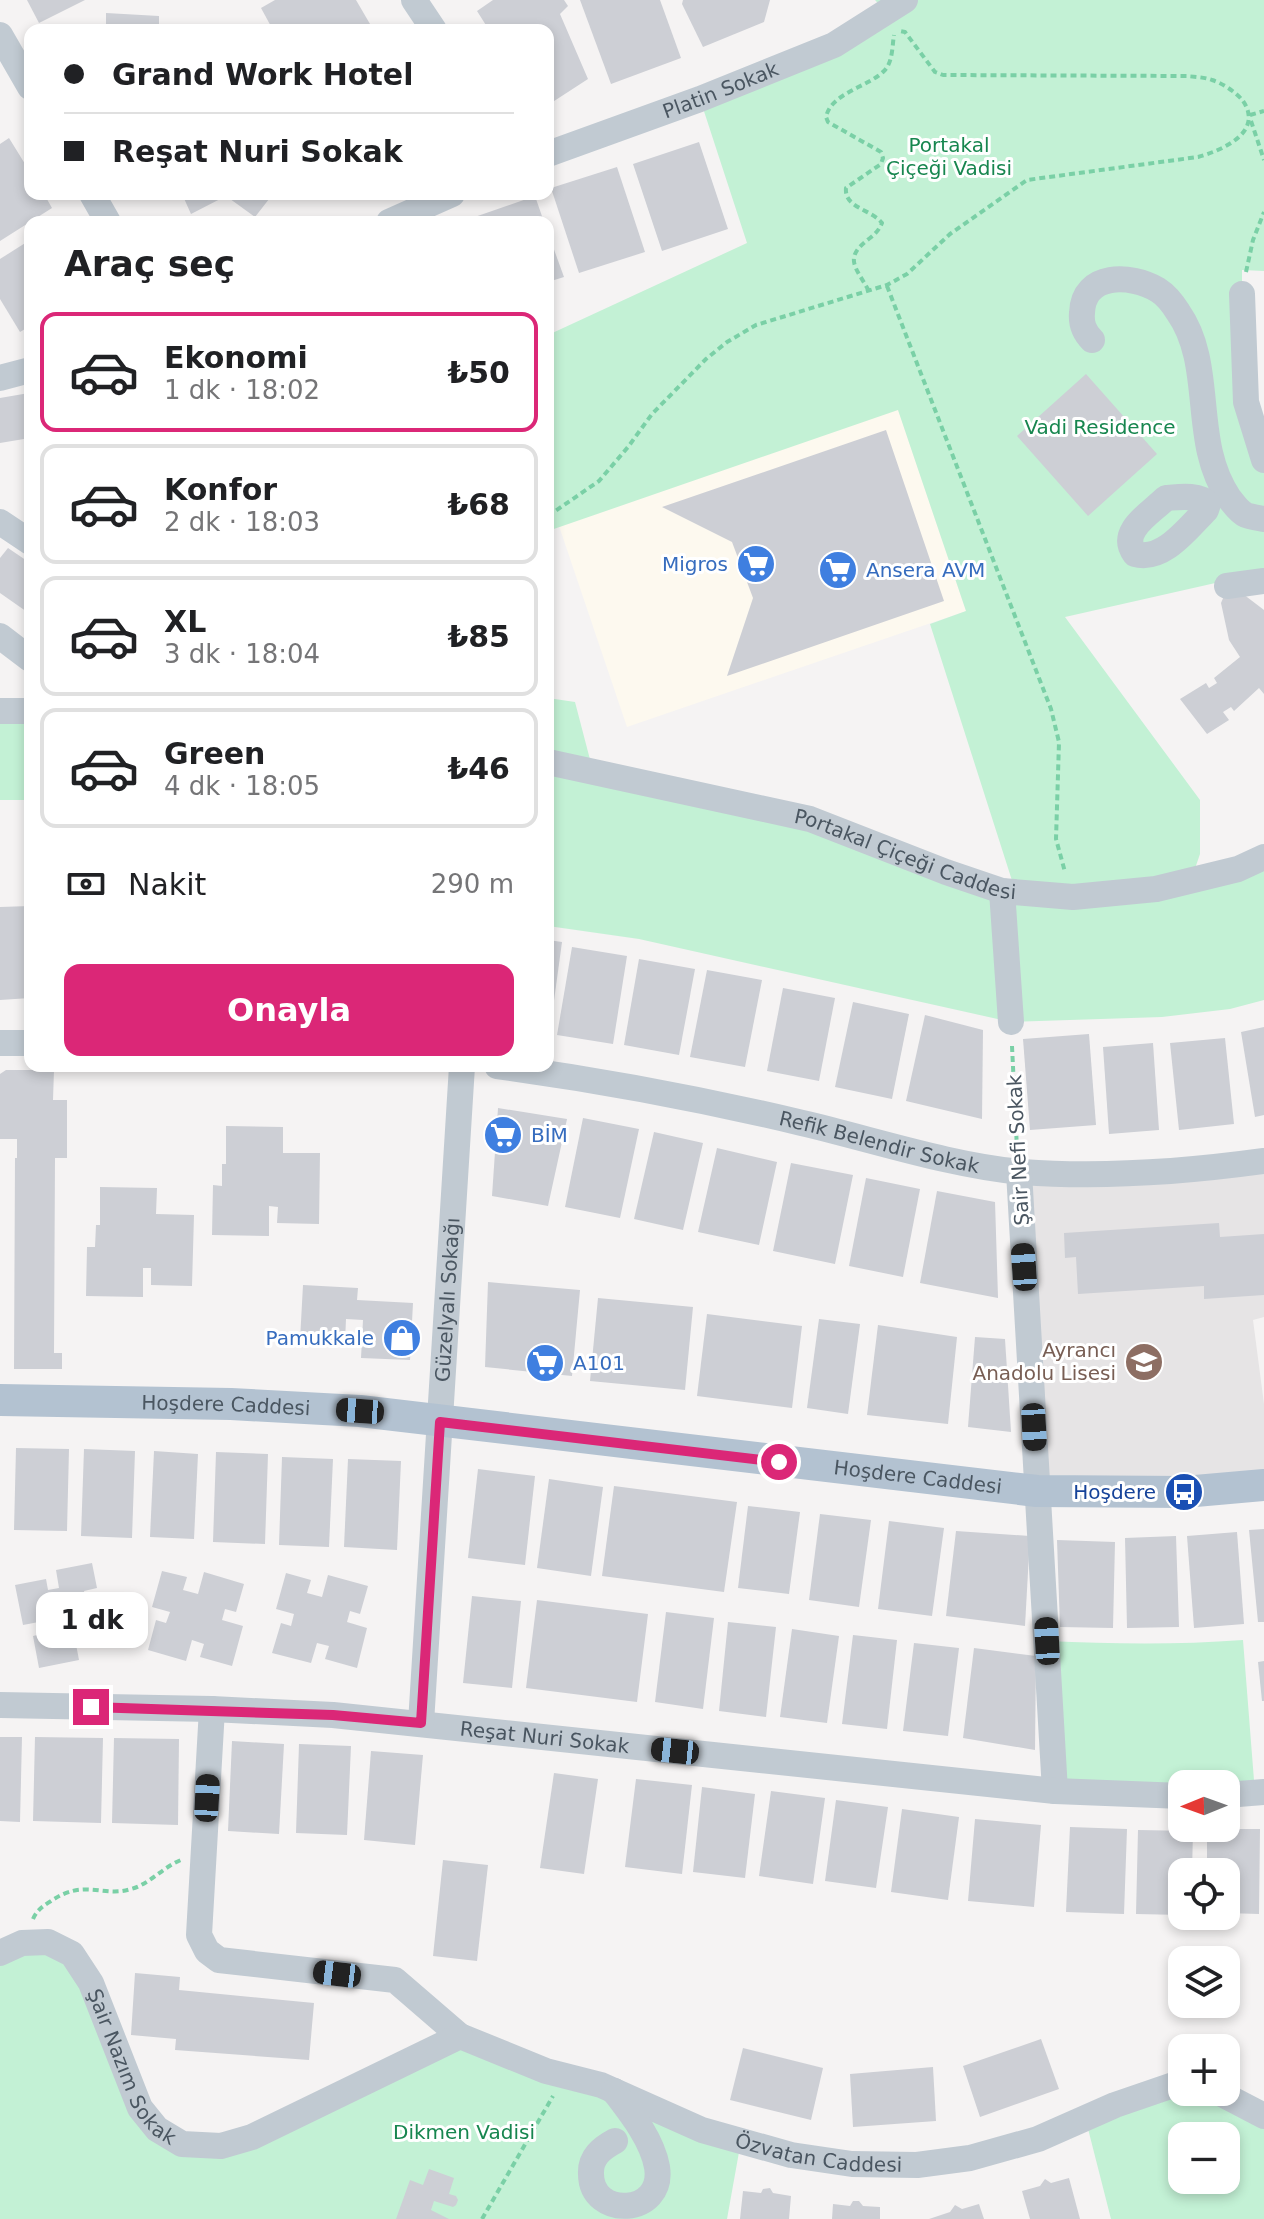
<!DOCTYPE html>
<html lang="tr">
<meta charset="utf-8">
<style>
:root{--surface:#fff;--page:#f2f2f2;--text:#202124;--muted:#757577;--line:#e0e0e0;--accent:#db2777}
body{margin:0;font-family:"DejaVu Sans",sans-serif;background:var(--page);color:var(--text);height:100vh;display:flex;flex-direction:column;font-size:30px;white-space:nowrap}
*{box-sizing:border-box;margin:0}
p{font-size:26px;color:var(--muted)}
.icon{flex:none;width:44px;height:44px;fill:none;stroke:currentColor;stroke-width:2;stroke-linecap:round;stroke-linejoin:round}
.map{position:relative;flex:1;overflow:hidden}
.drawer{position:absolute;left:24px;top:216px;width:530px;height:856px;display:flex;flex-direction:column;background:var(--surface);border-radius:16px;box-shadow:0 4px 12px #0003}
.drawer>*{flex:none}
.top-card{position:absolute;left:24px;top:24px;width:530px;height:176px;border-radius:16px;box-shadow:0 4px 12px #0003;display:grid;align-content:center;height:176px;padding:0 40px;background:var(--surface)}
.needle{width:52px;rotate:269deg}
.fabs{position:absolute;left:1168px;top:1770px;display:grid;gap:16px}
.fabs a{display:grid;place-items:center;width:72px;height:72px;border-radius:16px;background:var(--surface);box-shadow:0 4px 12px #0003;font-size:40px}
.end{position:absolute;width:36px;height:36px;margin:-18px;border:10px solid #db2777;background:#fff;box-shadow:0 0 0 4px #fff}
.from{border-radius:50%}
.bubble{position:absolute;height:56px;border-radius:16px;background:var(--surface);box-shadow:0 4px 12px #0003;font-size:26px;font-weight:700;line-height:56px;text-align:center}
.car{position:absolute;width:24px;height:48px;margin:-24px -12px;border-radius:10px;box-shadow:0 0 6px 2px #0007;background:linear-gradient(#222 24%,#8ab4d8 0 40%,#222 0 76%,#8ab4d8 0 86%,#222 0)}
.top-card b{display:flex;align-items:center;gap:28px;height:76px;font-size:30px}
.top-card b+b{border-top:2px solid var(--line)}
.top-card i{width:20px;height:20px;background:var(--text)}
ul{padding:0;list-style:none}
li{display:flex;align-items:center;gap:24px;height:120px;margin:0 16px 12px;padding:0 24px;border:4px solid var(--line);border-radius:16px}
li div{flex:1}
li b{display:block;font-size:30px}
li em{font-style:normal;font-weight:700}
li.current{border-color:var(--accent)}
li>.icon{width:72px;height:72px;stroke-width:1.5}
h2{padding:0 40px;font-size:36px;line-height:96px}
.pay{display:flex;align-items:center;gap:20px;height:88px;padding:0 40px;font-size:30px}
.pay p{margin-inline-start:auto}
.action{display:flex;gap:16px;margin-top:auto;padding:16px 40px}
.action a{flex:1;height:92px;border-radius:16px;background:var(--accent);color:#fff;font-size:32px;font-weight:700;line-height:92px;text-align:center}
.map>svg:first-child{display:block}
</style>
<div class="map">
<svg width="1264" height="2219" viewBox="0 0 1264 2219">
<rect width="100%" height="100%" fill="#f5f3f3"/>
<polygon fill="#fdf9ef" points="898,409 966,611 627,727 559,526"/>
<polygon fill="#e6e4e5" points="1264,1161 1264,1317 1253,1320 1264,1404 1264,1485 1038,1491 1019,1172"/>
<g fill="#c3f1d5" fill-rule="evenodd">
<polygon points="875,0 1264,0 1264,271 1242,270 1242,294 1264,460 1264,572 1065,617 1200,800 1200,854 1190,883 1264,860 1264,1000 1230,1009 1162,1017 1011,1022 639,939 548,926 548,698 575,702 593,771 810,819 1016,893 930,624 966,611 898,410 548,531 548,335 747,243 700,99 886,12"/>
<rect x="0" y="711" width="30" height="89"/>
<path d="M 1243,1640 L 1255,1793 L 1226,1784 L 1055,1791 L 1047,1641 C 1113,1644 1177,1645 1243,1640 Z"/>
<polygon points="0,1953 72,1954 157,2129 221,2146 460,2036 741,2141 727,2219 0,2219"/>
<path d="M 1182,2092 L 1218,2092 L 1264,2116 L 1264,2219 L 1111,2219 L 1085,2117 ZM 1182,2136 L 1226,2136 L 1226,2180 L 1182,2180 Z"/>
</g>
<g fill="#cdcfd5">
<polygon points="27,0 85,0 39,23"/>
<polygon points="275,0 356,0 370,24 359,30 273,30 261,8"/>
<polygon points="493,0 564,0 568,6 560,14 588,79 548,105 548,30 489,30 477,11"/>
<polygon points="580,0 660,0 681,58 611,84"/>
<polygon points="683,0 770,0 764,22 703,47 682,4"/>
<polygon points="106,13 159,16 159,30 106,30"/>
<polygon points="9,138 30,172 30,194 44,194 52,208 0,241 0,144"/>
<polygon points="699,142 728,229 662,251 633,164"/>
<polygon points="617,167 645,252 579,273 551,188"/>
<polygon points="182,194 273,194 255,217 226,196 191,214"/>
<polygon points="535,196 544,222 471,222 469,219"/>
<polygon points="548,233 564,277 548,282"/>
<polygon points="30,240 30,326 20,332 0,299 0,259"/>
<polygon points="1086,374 1157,454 1088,516 1017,436"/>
<polygon points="29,393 30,438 0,443 0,398"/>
<polygon points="886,430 944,601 727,676 753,598 732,542 662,507"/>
<polygon points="8,548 30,563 30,614 0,593 0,558"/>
<polygon points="1243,594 1264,610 1264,694 1259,688 1234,711 1231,707 1223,712 1229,720 1207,734 1180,699 1206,683 1209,688 1217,683 1214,678 1240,657 1229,640 1221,603 1224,596"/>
<polygon points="30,906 30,998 0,1000 0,907"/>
<polygon points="548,940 562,942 550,1030 548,1029"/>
<polygon points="572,947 627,956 613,1044 557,1035"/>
<polygon points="639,959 695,969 679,1055 624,1045"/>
<polygon points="707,970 762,980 745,1067 690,1057"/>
<polygon points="783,988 835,998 819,1081 767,1071"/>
<polygon points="853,1002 909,1014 892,1099 835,1087"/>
<polygon points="925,1015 983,1030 982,1119 906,1101"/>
<polygon points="1264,1027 1264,1115 1255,1117 1241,1032"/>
<polygon points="1089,1034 1096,1125 1030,1130 1023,1039"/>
<polygon points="1225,1038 1234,1124 1179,1130 1170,1043"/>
<polygon points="1153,1043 1159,1130 1109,1134 1103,1047"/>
<polygon points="6,1070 54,1070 53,1100 67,1100 67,1158 55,1158 54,1353 62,1353 62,1369 14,1369 15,1158 17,1158 17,1139 0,1139 0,1074"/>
<polygon points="498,1108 567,1119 548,1206 492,1196"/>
<polygon points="583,1118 639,1129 620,1218 565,1207"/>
<polygon points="226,1126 283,1127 283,1153 320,1153 319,1224 277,1223 278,1207 269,1206 269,1236 212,1235 213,1185 222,1186 222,1164 226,1164"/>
<polygon points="654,1132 703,1143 683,1230 634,1219"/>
<polygon points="717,1148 777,1162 759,1245 698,1232"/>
<polygon points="791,1163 853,1175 835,1264 773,1251"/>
<polygon points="866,1178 920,1189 903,1277 849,1266"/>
<polygon points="100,1187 157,1188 156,1214 194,1215 192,1286 151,1285 151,1268 143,1268 143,1297 86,1296 87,1247 95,1247 96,1225 100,1225"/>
<polygon points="937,1191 995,1202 998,1298 920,1283"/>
<polygon points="1219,1223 1220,1237 1264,1234 1264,1295 1204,1299 1204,1286 1078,1294 1076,1257 1065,1258 1064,1233"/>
<polygon points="488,1282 580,1290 572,1376 485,1367"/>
<polygon points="303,1285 358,1288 357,1300 413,1303 410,1360 361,1358 363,1320 346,1319 345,1342 300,1340"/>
<polygon points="598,1298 693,1307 685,1390 590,1381"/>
<polygon points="707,1314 802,1326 792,1408 697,1396"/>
<polygon points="819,1319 860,1324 848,1414 807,1408"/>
<polygon points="878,1325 957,1337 948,1424 867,1415"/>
<polygon points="975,1337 1005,1339 1011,1432 968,1427"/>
<polygon points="16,1448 69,1449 67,1531 14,1530"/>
<polygon points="84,1449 135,1451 132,1538 81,1536"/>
<polygon points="154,1451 198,1454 194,1539 150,1537"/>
<polygon points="216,1452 268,1454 265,1544 213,1542"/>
<polygon points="282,1457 333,1459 329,1547 279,1545"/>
<polygon points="348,1459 401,1461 397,1550 344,1547"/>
<polygon points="478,1469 535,1476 525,1565 468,1558"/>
<polygon points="549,1479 603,1487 591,1576 537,1568"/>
<polygon points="614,1486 737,1502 724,1592 602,1576"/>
<polygon points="748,1506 800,1512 789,1594 738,1588"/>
<polygon points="820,1514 871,1520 859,1607 809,1600"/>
<polygon points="889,1521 944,1528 932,1616 878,1609"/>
<polygon points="1264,1529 1264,1622 1258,1622 1249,1530"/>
<polygon points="956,1531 1030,1536 1025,1626 946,1616"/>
<polygon points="1237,1532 1244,1624 1194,1628 1187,1536"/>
<polygon points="1176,1536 1179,1627 1127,1628 1125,1538"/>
<polygon points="1057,1540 1115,1542 1113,1628 1060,1627"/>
<polygon points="92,1563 97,1588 84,1591 87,1605 110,1601 117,1642 88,1648 86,1637 75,1639 79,1660 39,1668 33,1636 46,1633 44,1621 23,1625 15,1585 46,1579 48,1590 59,1588 56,1570"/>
<polygon points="162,1571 187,1577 183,1590 198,1594 204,1572 244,1584 236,1612 225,1609 222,1620 243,1626 232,1666 200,1657 204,1644 192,1640 186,1661 148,1650 156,1620 166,1623 170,1612 152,1607"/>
<polygon points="286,1573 311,1580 307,1593 322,1597 328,1575 368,1586 360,1614 350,1611 347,1622 367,1628 357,1668 325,1659 329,1646 317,1643 311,1663 272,1653 281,1623 291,1626 294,1614 276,1609"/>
<polygon points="472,1596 521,1601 512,1688 463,1683"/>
<polygon points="537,1600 648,1614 637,1702 526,1688"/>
<polygon points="666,1612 714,1618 703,1709 655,1702"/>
<polygon points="728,1622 776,1627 766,1717 719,1711"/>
<polygon points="792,1629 839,1636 827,1723 780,1717"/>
<polygon points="853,1635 897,1640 887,1729 842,1724"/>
<polygon points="914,1643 959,1648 948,1736 903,1731"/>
<polygon points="974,1648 1036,1656 1035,1750 963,1738"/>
<polygon points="1264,1661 1264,1701 1262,1701 1258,1662"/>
<polygon points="0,1737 22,1737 20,1822 0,1821"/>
<polygon points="35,1737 103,1738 101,1823 33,1821"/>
<polygon points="114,1738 179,1739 178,1825 112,1823"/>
<polygon points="232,1741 284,1744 279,1834 228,1831"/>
<polygon points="299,1744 351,1746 347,1835 296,1833"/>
<polygon points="371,1751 423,1755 415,1845 364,1840"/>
<polygon points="554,1773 598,1779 584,1874 540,1868"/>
<polygon points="636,1779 692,1785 682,1874 625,1867"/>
<polygon points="702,1787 755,1794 745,1878 693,1872"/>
<polygon points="771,1791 825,1798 813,1884 759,1876"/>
<polygon points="836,1800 888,1807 876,1888 825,1881"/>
<polygon points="902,1809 959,1817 948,1900 891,1892"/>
<polygon points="975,1819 1041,1825 1034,1907 968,1901"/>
<polygon points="1070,1827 1127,1829 1124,1914 1066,1912"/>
<polygon points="1207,1829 1260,1829 1259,1914 1226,1913 1226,1872 1207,1872"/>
<polygon points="1138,1830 1193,1831 1192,1872 1182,1872 1182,1915 1136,1914"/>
<polygon points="443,1860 488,1865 477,1961 433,1956"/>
<polygon points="135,1973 180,1977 179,1990 314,2003 309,2060 175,2050 176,2039 131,2035"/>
<polygon points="1041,2039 1059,2089 980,2117 963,2066"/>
<polygon points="743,2048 823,2068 811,2120 730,2100"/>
<polygon points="933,2067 936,2121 853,2127 850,2074"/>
<polygon points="429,2169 454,2178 449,2194 456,2196 458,2200 456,2205 453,2207 434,2201 431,2210 449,2219 396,2219 410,2180 423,2185"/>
<polygon points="1069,2178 1080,2219 1030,2219 1022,2191 1040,2186 1045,2179 1051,2183"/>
<polygon points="770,2188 773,2193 791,2196 789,2219 740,2219 743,2191 761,2193 763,2189"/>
<polygon points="853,2201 859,2201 863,2206 880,2207 880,2219 832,2219 833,2204 850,2206"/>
<polygon points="979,2204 984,2219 929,2219 950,2212 955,2205 962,2209"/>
</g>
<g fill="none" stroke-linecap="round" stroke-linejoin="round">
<g stroke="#7ad0a6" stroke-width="4" stroke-dasharray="6 4" stroke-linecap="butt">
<polyline points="1250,115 1264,111"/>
<polyline points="1251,121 1264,160"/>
<polyline points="1246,272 1253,240 1264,212"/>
<polyline points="887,286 1051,709 1059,742 1056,839 1065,872"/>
<path d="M 869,291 C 855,266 843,258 870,238 C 876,233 879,230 882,223 C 871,209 844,208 846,188 L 881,164 L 883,158 L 881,152 L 828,122 L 826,117 C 831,93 868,87 884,71 C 893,62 892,47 894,35"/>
<path d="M 548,516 L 599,481 L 628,447 L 652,414 L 706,359 L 727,342 L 756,325 L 887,285 L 907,274 L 950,234 L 1027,180 L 1198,157 C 1223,150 1264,132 1243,101 C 1236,92 1222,83 1212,80 C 1204,77 1195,77 1187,76 L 943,75 L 935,72 L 905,32 L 900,31"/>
<polyline points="1012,1046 1017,1149"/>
<path d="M 33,1919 C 37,1910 43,1906 51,1901 C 85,1878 103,1898 131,1889 C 150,1884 163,1867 181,1860"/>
<polyline points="482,2219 553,2096"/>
</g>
<g stroke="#c1cad2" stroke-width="26">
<polyline points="414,0 434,30"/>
<polyline points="0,35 30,87"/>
<path id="s1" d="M 548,154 L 700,99 L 834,45 L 905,0"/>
<polyline points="92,194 108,222"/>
<polyline points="389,222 452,194"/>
<polyline points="1242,294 1246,402 1264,460"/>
<path d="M 1092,340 C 1084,332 1081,324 1082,313 C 1083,272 1131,274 1158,290 C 1166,295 1173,304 1178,312 C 1216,366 1190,441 1229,498 C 1234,504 1239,512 1246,515 C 1251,517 1259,518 1264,519"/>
<polyline points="0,378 30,370"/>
<path d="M 1166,498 C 1179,497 1199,494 1208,504 L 1206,510 C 1188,528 1163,562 1135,554 C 1118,531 1151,513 1166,498 Z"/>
<polyline points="0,522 30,542"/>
<polyline points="1227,586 1264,581"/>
<polyline points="0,636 30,659"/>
<polyline points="0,711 30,711"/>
<path id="s2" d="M 548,762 L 810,819 L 946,872 L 1002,891 L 1073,897 L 1156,889 L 1238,869 L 1264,857"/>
<polyline points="1002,891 1011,1022"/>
<polyline points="0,1043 30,1043"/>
<path id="s3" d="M 497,1066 C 600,1080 702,1099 802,1123 C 871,1139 952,1166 1022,1172 C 1102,1178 1184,1172 1264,1161"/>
<polyline points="1019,1172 1055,1791"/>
<path id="s4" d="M 0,1705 L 212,1709 L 333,1715 L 1055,1791 L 1182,1796"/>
<path id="s5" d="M 212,1709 L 199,1935 L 207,1951 L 219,1960 L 395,1980 L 460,2036 L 546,2071 L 601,2085 L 702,2130 L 791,2155 L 852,2164 L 917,2165 L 970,2158 L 1038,2139 L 1115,2105 L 1182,2082"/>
<path id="s6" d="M 421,1723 L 462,1066"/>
<polyline points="1226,1795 1264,1792"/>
<path id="s7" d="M 0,1953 L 22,1943 L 48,1942 L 72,1954 L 91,1983 L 140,2108 L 157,2129 L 182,2144 L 221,2146 L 252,2137 L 460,2036"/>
<path d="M 614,2091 C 630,2112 652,2139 657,2167 C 665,2216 591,2219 591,2174 C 590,2157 602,2148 615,2141"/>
<polyline points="1218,2092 1264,2116"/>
</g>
<path stroke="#b3c2d1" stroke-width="32" id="s8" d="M 0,1400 L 231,1404 L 360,1411 L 1037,1491 L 1184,1492 L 1264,1485"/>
</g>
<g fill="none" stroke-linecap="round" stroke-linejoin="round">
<polyline stroke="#db2777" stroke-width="10" points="91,1707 333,1715 421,1723 440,1422 779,1462"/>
</g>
<defs>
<g id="supermarket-disc" transform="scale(2)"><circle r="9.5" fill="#3f7fe0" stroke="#fff"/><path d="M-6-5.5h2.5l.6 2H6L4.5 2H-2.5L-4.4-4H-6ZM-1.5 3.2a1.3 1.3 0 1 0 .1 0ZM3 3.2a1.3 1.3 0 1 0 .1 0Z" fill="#fff"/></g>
<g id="shop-disc" transform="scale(2)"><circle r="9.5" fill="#3f7fe0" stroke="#fff"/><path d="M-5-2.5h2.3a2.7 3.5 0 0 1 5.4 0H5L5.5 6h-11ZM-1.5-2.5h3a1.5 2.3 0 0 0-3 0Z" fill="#fff"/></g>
<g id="school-disc" transform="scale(2)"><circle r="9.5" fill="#8d6e63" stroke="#fff"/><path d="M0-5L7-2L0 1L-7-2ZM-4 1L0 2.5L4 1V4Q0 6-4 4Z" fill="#fff"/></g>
<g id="bus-disc" transform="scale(2)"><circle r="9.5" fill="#1a4fb4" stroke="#fff"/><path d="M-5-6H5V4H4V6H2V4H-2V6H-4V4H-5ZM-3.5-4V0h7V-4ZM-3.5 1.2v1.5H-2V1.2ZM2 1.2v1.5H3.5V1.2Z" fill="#fff"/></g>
</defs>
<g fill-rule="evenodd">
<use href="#supermarket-disc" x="756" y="564"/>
<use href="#supermarket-disc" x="838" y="570"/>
<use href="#supermarket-disc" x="503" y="1135"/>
<use href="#shop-disc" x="402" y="1338"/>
<use href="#school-disc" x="1144" y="1362"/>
<use href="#supermarket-disc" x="545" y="1363"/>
<use href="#bus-disc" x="1184" y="1492"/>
</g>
<g text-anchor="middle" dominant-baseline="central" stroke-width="6" stroke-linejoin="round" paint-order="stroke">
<g font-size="20" fill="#4a5661" stroke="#fff">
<text stroke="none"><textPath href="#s1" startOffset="184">Platin Sokak</textPath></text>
<text stroke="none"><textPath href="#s2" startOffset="370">Portakal Çiçeği Caddesi</textPath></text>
<text stroke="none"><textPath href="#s3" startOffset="390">Refik Belendir Sokak</textPath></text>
<text transform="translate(1018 1150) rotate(-93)">Şair Nefi Sokak</text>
<text stroke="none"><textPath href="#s6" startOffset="424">Güzelyalı Sokağı</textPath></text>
<text stroke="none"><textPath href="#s8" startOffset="226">Hoşdere Caddesi</textPath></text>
<text stroke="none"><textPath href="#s8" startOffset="922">Hoşdere Caddesi</textPath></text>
<text stroke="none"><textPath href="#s4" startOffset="546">Reşat Nuri Sokak</textPath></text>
<text stroke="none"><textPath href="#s7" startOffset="206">Şair Nazım Sokak</textPath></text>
<text stroke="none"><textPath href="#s5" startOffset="902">Özvatan Caddesi</textPath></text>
</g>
<g font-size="20" fill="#17864f" stroke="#fff">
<text x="949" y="145">Portakal<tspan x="949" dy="23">Çiçeği Vadisi</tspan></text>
<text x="1100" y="427">Vadi Residence</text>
<text x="464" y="2132">Dikmen Vadisi</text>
</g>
<g font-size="20" fill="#366cbe" stroke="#fff" text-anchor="start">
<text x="728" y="564" text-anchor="end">Migros</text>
<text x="866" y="570">Ansera AVM</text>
<text x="531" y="1135">BİM</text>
<text x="374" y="1338" text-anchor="end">Pamukkale</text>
<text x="573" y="1363">A101</text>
</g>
<g font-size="20" fill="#785e54" stroke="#fff" text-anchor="end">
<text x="1116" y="1350">Ayrancı<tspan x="1116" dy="23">Anadolu Lisesi</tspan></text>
</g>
<g font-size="20" fill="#164399" stroke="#fff" text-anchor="end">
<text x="1156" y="1492">Hoşdere</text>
</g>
</g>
</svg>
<div class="fabs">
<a><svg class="needle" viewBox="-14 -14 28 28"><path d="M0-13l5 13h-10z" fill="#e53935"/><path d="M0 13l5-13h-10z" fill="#757577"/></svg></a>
<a><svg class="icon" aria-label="locate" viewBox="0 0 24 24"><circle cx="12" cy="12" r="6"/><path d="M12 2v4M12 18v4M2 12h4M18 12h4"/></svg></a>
<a><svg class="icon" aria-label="layers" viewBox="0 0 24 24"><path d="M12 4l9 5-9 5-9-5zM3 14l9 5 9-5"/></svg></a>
<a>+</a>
<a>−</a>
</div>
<i class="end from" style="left:779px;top:1462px"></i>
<i class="end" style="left:91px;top:1707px"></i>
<div class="bubble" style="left:36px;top:1592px;width:112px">1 dk</div>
<i class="car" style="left:1024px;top:1267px;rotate:356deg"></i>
<i class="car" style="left:360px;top:1411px;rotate:274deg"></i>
<i class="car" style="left:1034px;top:1427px;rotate:177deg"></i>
<i class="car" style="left:1047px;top:1641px;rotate:357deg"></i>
<i class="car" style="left:675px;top:1751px;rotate:276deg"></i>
<i class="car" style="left:207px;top:1798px;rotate:3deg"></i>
<i class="car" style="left:337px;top:1974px;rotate:277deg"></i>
<div class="top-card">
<b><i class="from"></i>Grand Work Hotel</b>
<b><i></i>Reşat Nuri Sokak</b>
</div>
<section class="drawer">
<h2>Araç seç</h2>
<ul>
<li class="current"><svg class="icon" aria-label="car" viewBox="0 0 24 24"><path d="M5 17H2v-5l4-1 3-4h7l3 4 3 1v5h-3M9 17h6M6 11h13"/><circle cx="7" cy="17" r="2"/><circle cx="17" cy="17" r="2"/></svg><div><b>Ekonomi</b><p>1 dk · 18:02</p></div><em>₺50</em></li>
<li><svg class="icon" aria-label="car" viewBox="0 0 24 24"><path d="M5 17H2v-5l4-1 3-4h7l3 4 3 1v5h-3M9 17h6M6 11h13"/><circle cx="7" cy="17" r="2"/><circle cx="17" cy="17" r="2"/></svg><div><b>Konfor</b><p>2 dk · 18:03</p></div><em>₺68</em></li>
<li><svg class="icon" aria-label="car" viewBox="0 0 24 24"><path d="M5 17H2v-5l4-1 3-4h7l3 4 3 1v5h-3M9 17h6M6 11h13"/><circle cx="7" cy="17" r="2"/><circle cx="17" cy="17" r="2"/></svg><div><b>XL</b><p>3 dk · 18:04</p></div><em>₺85</em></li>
<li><svg class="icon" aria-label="car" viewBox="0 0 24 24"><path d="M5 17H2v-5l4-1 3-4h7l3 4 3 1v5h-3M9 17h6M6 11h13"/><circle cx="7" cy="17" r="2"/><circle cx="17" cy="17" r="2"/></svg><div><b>Green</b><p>4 dk · 18:05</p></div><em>₺46</em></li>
</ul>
<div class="pay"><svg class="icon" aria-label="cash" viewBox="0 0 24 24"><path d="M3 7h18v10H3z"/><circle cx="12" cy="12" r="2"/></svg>Nakit<p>290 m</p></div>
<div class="action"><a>Onayla</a></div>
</section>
</div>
